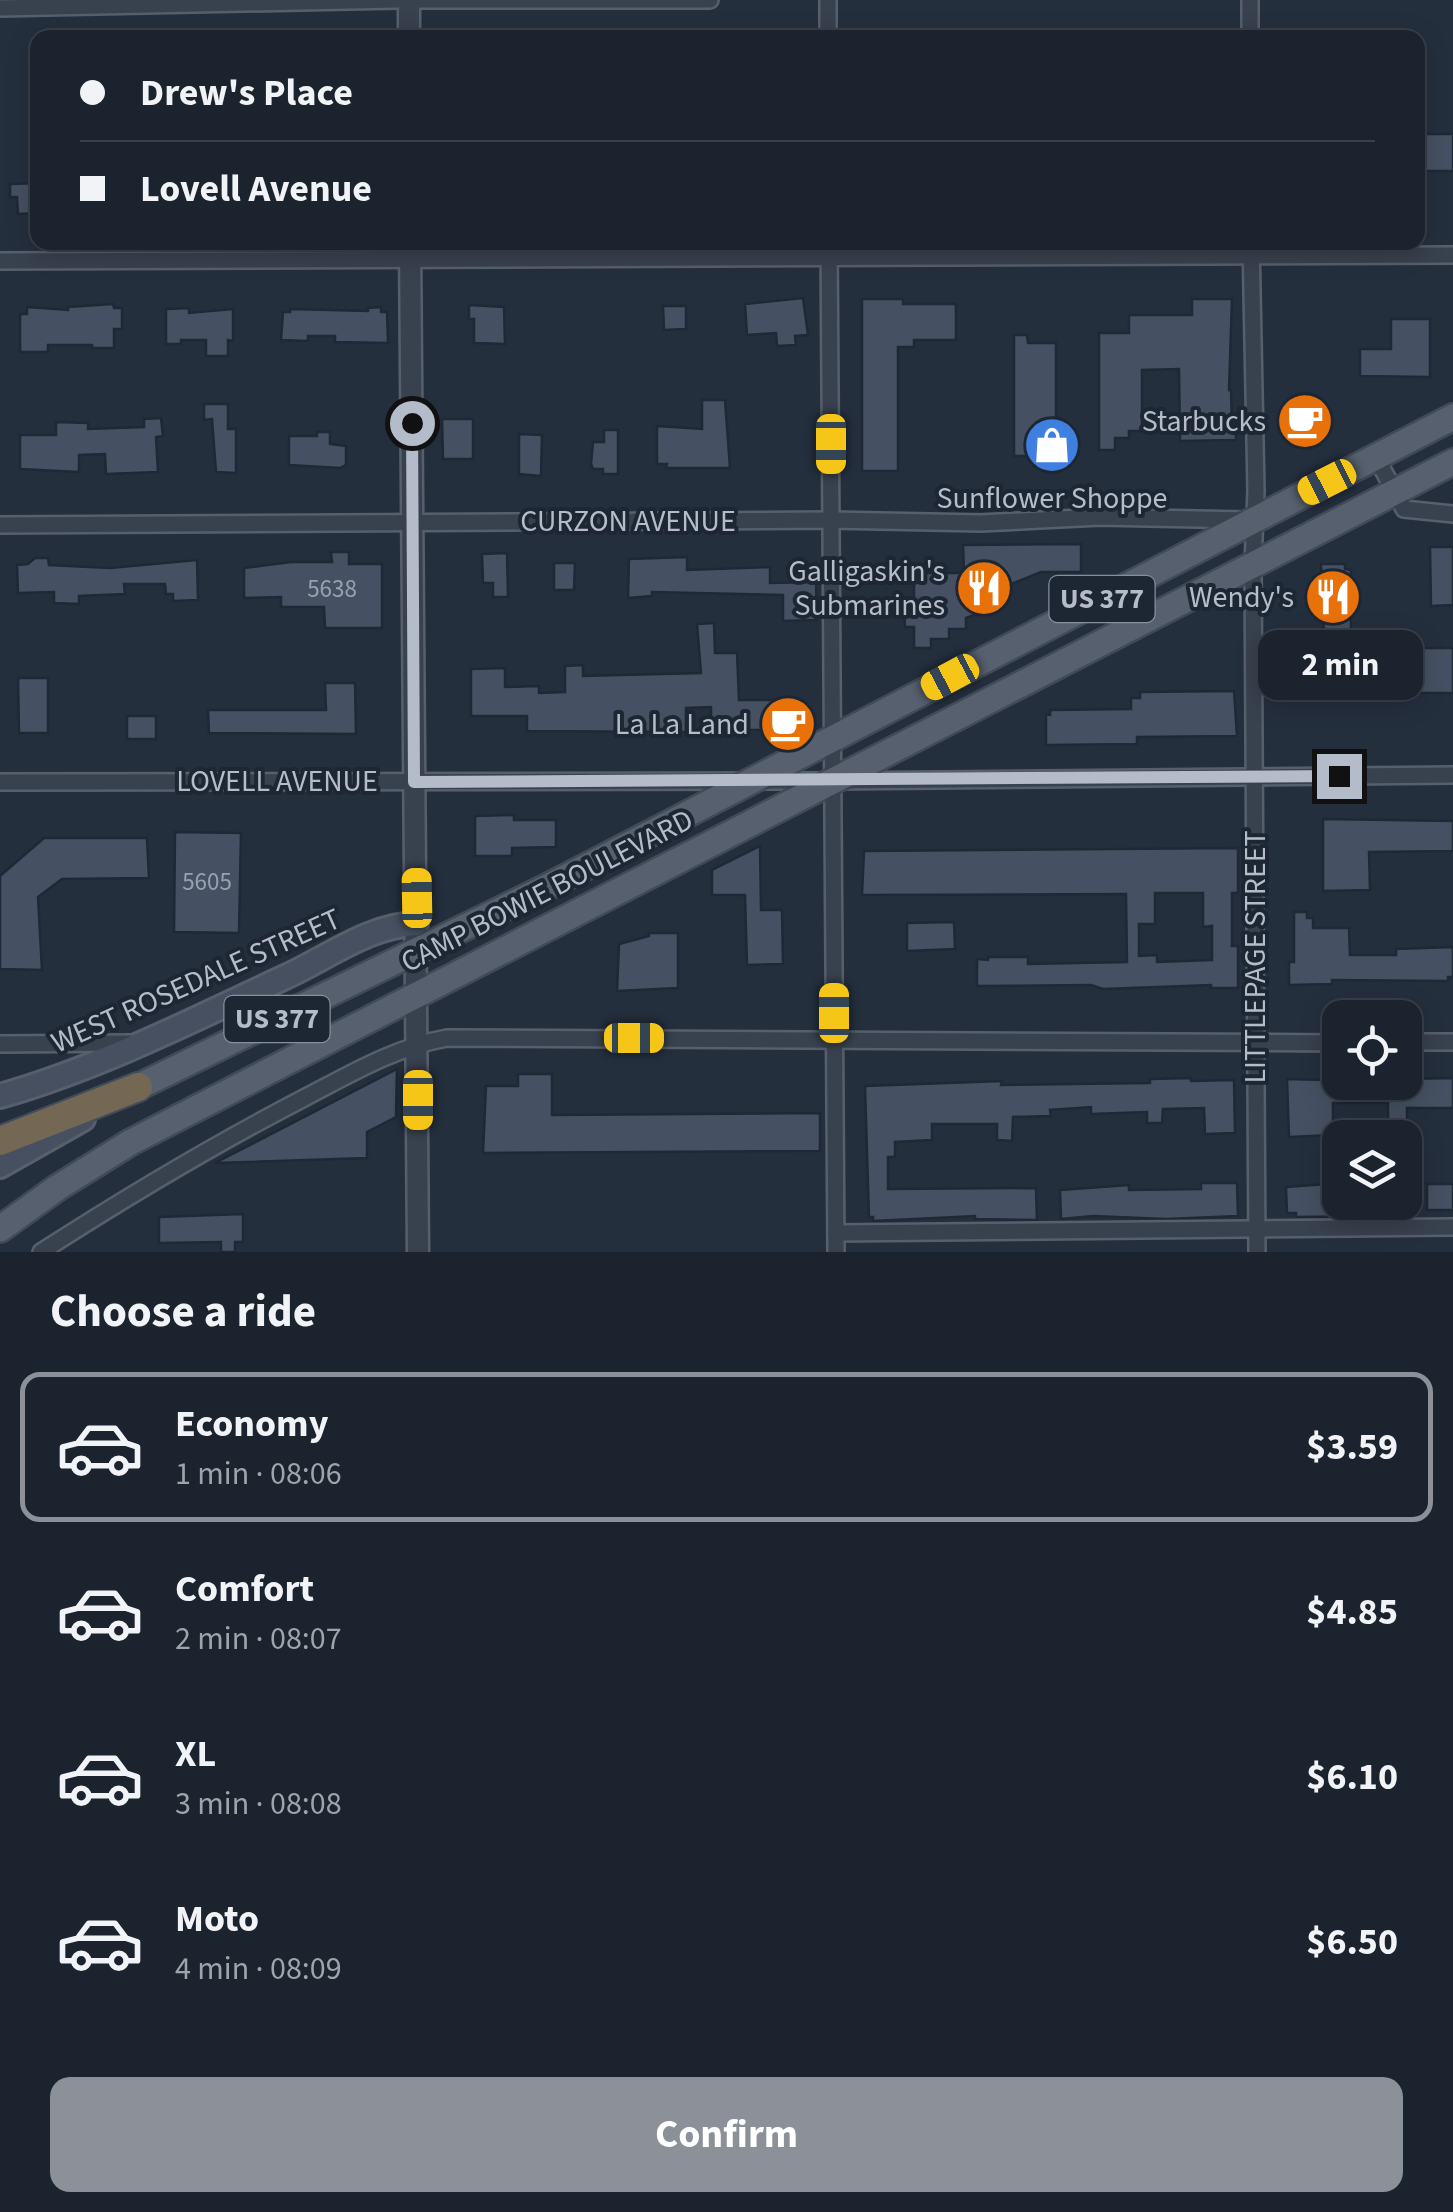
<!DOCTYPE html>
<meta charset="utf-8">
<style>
:root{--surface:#1b232e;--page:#242b36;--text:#f1f3f6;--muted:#a0a4aa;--line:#39404a;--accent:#8c9099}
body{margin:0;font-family:"Source Sans 3",sans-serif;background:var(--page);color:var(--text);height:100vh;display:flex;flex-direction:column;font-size:38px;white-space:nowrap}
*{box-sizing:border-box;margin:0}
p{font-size:32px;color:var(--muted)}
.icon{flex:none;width:55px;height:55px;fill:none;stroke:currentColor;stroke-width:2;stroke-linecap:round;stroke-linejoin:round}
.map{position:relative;height:1252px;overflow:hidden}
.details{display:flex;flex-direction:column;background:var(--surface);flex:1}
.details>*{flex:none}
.top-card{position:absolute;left:30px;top:30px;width:1395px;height:220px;border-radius:20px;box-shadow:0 5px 25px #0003,0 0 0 2px var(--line);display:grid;align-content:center;height:220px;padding:0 50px;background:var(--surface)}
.buttons{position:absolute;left:1322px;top:1000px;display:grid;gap:20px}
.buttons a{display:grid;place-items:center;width:100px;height:100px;border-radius:20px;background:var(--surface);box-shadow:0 5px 25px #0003,0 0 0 2px var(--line);font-size:50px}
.end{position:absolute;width:45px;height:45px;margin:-22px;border:12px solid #b4bcc9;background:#111;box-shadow:0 0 0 5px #111}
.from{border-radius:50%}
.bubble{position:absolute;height:70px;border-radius:20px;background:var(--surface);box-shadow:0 5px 25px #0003,0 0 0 2px var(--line);font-size:32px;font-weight:700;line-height:70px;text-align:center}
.car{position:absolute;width:30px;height:60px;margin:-30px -15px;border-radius:12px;box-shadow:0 0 8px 2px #0007;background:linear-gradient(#f5c518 24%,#345 0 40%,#f5c518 0 76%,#345 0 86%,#f5c518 0)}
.top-card b{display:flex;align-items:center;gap:35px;height:95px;font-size:38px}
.top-card b+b{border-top:2px solid var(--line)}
.top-card i{width:25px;height:25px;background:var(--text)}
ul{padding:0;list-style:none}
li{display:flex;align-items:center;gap:30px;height:150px;margin:0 20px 15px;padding:0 30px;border:5px solid transparent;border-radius:20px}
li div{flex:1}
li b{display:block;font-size:38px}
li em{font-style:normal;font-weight:700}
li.selected{border-color:var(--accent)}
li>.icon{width:90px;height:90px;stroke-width:1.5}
h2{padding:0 50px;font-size:45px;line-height:120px}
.cta{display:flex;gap:20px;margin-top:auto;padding:20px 50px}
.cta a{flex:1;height:115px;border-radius:20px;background:var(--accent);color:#fff;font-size:40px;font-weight:700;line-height:115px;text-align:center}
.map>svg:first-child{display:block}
</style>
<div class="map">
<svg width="1453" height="1252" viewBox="0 0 1453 1252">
<rect width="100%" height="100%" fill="#242f3e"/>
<g fill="#455162" stroke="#1f2835" stroke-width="2.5" fill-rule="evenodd">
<rect x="1418" y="134" width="35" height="37"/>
<polygon points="38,183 38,213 18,214 17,197 10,197 10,184"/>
<polygon points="803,298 808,335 795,336 796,345 777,346 776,333 747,335 745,304"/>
<polygon points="862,299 903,299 903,304 956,304 956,340 914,340 914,347 898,347 898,471 862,471"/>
<polygon points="1192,299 1232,299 1229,390 1231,390 1232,424 1236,424 1236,440 1180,441 1179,369 1142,370 1142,431 1129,431 1129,438 1115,438 1115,450 1099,450 1099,333 1129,333 1129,315 1192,315"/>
<polygon points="113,304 114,308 122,308 122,329 114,329 114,348 92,348 92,345 48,345 48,352 20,352 20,314 27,314 27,307 68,310 68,307"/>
<polygon points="469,305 504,307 505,344 474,343 474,319 469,319"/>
<polygon points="663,306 686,306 686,329 664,330"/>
<polygon points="381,307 381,312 387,312 388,343 335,342 335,336 308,336 308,341 281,340 283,312 290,312 290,309 368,311 368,308"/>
<polygon points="189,308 189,313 233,309 233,341 228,340 228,356 206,356 206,340 181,340 181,344 166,344 166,309"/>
<polygon points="1391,319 1430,319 1430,377 1360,376 1360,349 1391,349"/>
<polygon points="1014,335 1027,335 1028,343 1056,343 1056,445 1077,456 1068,456 1061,463 1052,456 1014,456"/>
<polygon points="702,400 725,400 730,468 666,468 667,464 657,464 657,426 702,429"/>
<polygon points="1298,401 1319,401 1319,444 1304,444 1303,430 1298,430"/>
<polygon points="204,404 228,404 228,429 236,429 236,473 216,472 212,419 204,420"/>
<polygon points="161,418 163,436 156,437 158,472 106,474 105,454 79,455 79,472 20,469 20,435 56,435 56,422 88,423 88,429 144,427 144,419"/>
<polygon points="442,419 473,419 473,459 443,459"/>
<polygon points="604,430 618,430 618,474 603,474 603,469 593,469 591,464 593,442 604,442"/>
<polygon points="317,432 330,432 330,444 346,446 346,465 340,468 289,465 289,436 317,436"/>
<polygon points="519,434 542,435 541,476 519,474"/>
<polygon points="1081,544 1081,572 1041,572 987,594 988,610 966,618 966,629 949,629 949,639 931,639 931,648 914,648 914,627 905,627 904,611 914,611 914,573 964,573 963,545"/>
<polygon points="1430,547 1453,547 1453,605 1431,606"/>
<polygon points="331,552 349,552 349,564 382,564 382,628 325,628 324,607 281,607 281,597 244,598 244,568 291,562 332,562"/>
<polygon points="507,553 508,597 493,597 493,583 483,583 482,554"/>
<polygon points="687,557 687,570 770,567 770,583 816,582 817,620 783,621 783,595 652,592 652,596 628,598 629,559"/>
<polygon points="35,558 48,558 49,565 110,568 197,560 198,600 173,601 173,594 166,594 165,584 124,584 125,594 79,596 79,604 54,603 54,592 18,593 17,565 28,564"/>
<polygon points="554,563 575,563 574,590 554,590"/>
<polygon points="1321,564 1345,564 1345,569 1351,570 1351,634 1324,634"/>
<polygon points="714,623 715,653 737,653 739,700 791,700 791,730 711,730 711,707 686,708 686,732 527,731 527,716 471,716 471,669 505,668 505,687 539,686 539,693 565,692 565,666 583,665 583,676 701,673 697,624"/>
<polygon points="1392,648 1453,648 1453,693 1417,693 1411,699 1407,694 1393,693"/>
<polygon points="18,678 48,678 48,733 19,733"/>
<polygon points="325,683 355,683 356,734 209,733 208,710 326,710"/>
<polygon points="1234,691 1237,736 1137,737 1137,744 1046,745 1046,714 1050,715 1050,710 1131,709 1131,698 1140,698 1140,692"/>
<rect x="127" y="716" width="29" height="23"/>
<polygon points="514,815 514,820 556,820 556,847 512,848 512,856 475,856 475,816"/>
<polygon points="1323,819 1453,821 1453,851 1369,852 1370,890 1323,891"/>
<polygon points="175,832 241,833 239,933 174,932"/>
<polygon points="44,838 147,838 149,878 62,879 38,897 42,970 0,969 0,876"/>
<polygon points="760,846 761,910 782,910 783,964 747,965 745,895 712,895 712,870"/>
<path d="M 1238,848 L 1238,893 L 1232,893 L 1232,946 L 1238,946 L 1238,988 L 1211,988 L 1211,985 L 1103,989 L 1091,985 L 977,986 L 977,959 L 988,960 L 988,957 L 1028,957 L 1028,964 L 1127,962 L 1126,894 L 862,895 L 864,851 ZM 1155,893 L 1203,893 L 1203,927 L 1212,926 L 1212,960 L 1157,962 L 1157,955 L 1139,956 L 1139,924 L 1155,924 Z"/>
<polygon points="1294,912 1307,912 1307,918 1313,918 1313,928 1349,928 1350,955 1396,955 1396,949 1453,947 1453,977 1448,977 1448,981 1332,980 1332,984 1289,985 1289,962 1294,962"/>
<polygon points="954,922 955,949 907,951 907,923"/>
<polygon points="649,933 678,933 678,988 617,991 619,944 649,936"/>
<polygon points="397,1069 396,1117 367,1132 367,1158 215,1163"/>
<polygon points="518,1074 552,1074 552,1115 820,1113 820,1151 483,1153 486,1086 518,1086"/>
<polygon points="1191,1078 1191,1081 1234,1080 1235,1133 1205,1134 1204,1108 1163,1109 1162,1123 1147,1123 1147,1112 1091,1114 1091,1107 1050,1110 1051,1116 1013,1117 1012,1141 997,1140 997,1124 932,1124 932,1140 895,1142 895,1157 888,1157 888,1189 1036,1188 1037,1220 975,1219 975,1216 873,1221 873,1217 869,1217 865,1086 1002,1081 1001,1085 1150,1083 1150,1079"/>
<polygon points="1453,1078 1453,1108 1407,1108 1407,1135 1388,1136 1388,1103 1333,1103 1333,1135 1289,1137 1287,1079 1405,1082 1405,1079"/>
<polygon points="1201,1183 1237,1183 1238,1216 1166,1219 1093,1216 1061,1219 1060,1190 1129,1185 1129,1190 1201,1189"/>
<polygon points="1340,1183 1340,1202 1385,1202 1384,1216 1296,1217 1296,1213 1287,1213 1286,1187"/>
<rect x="1427" y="1184" width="26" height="26"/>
<polygon points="243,1214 243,1242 235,1242 235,1252 221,1252 221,1242 159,1243 159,1217"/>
</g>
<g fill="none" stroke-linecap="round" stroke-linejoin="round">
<g stroke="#565f6c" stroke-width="20">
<g id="minor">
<polyline points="402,0 710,0"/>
<polyline points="828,0 828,38"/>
<polyline points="1250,0 1250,38"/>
<polyline points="0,8 397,0"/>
<polyline points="829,242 836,1252"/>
<polyline points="1251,242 1256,490 1253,564 1257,1252"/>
<polyline points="0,261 1453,255"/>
<polyline points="1376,457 1404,509 1453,514"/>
<polyline points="0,525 831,520 981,523 1100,517 1246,520"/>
<polyline points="0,782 833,781 1453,775"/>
<polyline points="1405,1042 1453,1042"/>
<polyline points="0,1044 131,1043"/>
<polyline points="836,1233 1453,1227"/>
<path d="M 41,1252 C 128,1196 215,1144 306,1097 C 352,1073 396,1047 447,1038 L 1340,1043"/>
</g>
</g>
<g stroke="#565f6c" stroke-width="25">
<g id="tertiary">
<polyline points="409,0 409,38"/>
<polyline points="410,242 418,1252"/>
</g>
</g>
<g stroke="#565f6c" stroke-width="28">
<g id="secondary">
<path d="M 0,1096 C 98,1068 191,1021 283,978 C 326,959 369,925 416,924"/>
<polyline points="0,1166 83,1119"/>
</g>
</g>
<g stroke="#414a57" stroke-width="30">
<g id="primary">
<polyline points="138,1087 545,888 1453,417"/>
<polyline points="0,1229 57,1188 131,1142 1453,462"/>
</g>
</g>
<g stroke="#434c59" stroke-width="32">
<polyline id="motorway" points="0,1141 138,1087"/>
</g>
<use href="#minor" stroke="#38414e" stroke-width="15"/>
<use href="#tertiary" stroke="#38414e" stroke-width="20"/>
<use href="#secondary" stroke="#465061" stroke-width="22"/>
<use href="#primary" stroke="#56606e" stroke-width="25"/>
<use href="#motorway" stroke="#746855" stroke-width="28"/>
</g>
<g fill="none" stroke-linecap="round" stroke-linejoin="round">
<polyline stroke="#b4bcc9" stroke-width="12" points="412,423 414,782 1339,776"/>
</g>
<defs>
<g id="cafe-disc" transform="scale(2.875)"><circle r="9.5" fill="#e8710a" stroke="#1d2633"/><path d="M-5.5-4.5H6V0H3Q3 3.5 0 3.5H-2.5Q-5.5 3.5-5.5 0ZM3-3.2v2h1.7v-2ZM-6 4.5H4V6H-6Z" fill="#fff"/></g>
<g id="shop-disc" transform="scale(2.875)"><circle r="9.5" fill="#3f7fe0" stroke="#1d2633"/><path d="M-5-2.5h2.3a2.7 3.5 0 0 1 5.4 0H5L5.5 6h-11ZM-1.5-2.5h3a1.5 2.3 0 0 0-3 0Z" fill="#fff"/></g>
<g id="restaurant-disc" transform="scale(2.875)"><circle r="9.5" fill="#e8710a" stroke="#1d2633"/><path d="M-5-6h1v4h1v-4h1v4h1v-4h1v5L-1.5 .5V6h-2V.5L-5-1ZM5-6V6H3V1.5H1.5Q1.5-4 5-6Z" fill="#fff"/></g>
</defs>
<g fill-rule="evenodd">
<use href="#cafe-disc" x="1305" y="421"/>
<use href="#shop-disc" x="1052" y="445"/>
<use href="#restaurant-disc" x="984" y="588"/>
<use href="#restaurant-disc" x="1333" y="597"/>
<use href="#cafe-disc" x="788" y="724"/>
</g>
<g text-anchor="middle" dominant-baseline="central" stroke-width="8" stroke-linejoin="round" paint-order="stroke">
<g font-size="25" fill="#98a1af">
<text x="332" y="589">5638</text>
<text x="207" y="882">5605</text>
</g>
<g fill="#1d2633" stroke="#878f9c" stroke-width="2.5">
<rect x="1049.5" y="576" width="105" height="46" rx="8"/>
<rect x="224.5" y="996" width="105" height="46" rx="8"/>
</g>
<g font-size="28" font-weight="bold" fill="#b4bcc9">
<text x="1102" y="599">US 377</text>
<text x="277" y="1019">US 377</text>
</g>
<g font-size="30" fill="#b4bcc9" stroke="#1d2633" text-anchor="end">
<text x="1266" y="421">Starbucks</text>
<text x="1052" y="498" text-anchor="middle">Sunflower Shoppe</text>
<text x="945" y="571">Galligaskin's<tspan x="945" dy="34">Submarines</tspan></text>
<text x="1294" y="597">Wendy's</text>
<text x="749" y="724">La La Land</text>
</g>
<g font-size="30" fill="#b4bcc9" stroke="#1d2633">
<text x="628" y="521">CURZON AVENUE</text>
<text x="277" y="781">LOVELL AVENUE</text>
<text transform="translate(547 891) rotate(-27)">CAMP BOWIE BOULEVARD</text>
<text transform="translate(1255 957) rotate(-90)">LITTLEPAGE STREET</text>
<text transform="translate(196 981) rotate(-24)">WEST ROSEDALE STREET</text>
</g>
</g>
</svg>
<div class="buttons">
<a><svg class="icon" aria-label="locate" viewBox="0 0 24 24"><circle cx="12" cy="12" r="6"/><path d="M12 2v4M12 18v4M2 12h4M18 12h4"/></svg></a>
<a><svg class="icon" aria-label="layers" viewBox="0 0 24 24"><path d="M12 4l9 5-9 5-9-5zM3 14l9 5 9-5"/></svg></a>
</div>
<i class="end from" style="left:412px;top:423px"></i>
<i class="end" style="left:1339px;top:776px"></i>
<div class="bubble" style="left:1258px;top:630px;width:165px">2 min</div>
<i class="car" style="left:831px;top:444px;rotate:180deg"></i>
<i class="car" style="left:1327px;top:482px;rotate:243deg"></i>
<i class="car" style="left:950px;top:677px;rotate:242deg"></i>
<i class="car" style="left:417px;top:898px;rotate:359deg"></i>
<i class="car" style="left:834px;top:1013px;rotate:0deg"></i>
<i class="car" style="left:634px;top:1038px;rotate:90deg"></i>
<i class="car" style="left:418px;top:1100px;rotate:180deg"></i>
<div class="top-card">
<b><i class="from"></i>Drew's Place</b>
<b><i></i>Lovell Avenue</b>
</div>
</div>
<section class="details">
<h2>Choose a ride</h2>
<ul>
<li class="selected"><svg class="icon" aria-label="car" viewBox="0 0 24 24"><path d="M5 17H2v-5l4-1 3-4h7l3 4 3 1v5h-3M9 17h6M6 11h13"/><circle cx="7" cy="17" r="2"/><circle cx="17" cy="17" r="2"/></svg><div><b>Economy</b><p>1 min · 08:06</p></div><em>$3.59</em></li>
<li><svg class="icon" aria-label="car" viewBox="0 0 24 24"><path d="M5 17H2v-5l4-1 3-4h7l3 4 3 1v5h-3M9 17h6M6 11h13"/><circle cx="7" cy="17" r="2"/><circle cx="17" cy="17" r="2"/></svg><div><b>Comfort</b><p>2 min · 08:07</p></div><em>$4.85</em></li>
<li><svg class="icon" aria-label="car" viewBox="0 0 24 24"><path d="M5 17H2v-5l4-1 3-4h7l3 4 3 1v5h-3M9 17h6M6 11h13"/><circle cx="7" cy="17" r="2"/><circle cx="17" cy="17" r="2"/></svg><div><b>XL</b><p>3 min · 08:08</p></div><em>$6.10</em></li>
<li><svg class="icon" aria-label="car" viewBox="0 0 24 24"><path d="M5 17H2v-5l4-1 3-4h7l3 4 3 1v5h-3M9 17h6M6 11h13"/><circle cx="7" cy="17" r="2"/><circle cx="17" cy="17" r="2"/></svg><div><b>Moto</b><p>4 min · 08:09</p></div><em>$6.50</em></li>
</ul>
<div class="cta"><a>Confirm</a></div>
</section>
